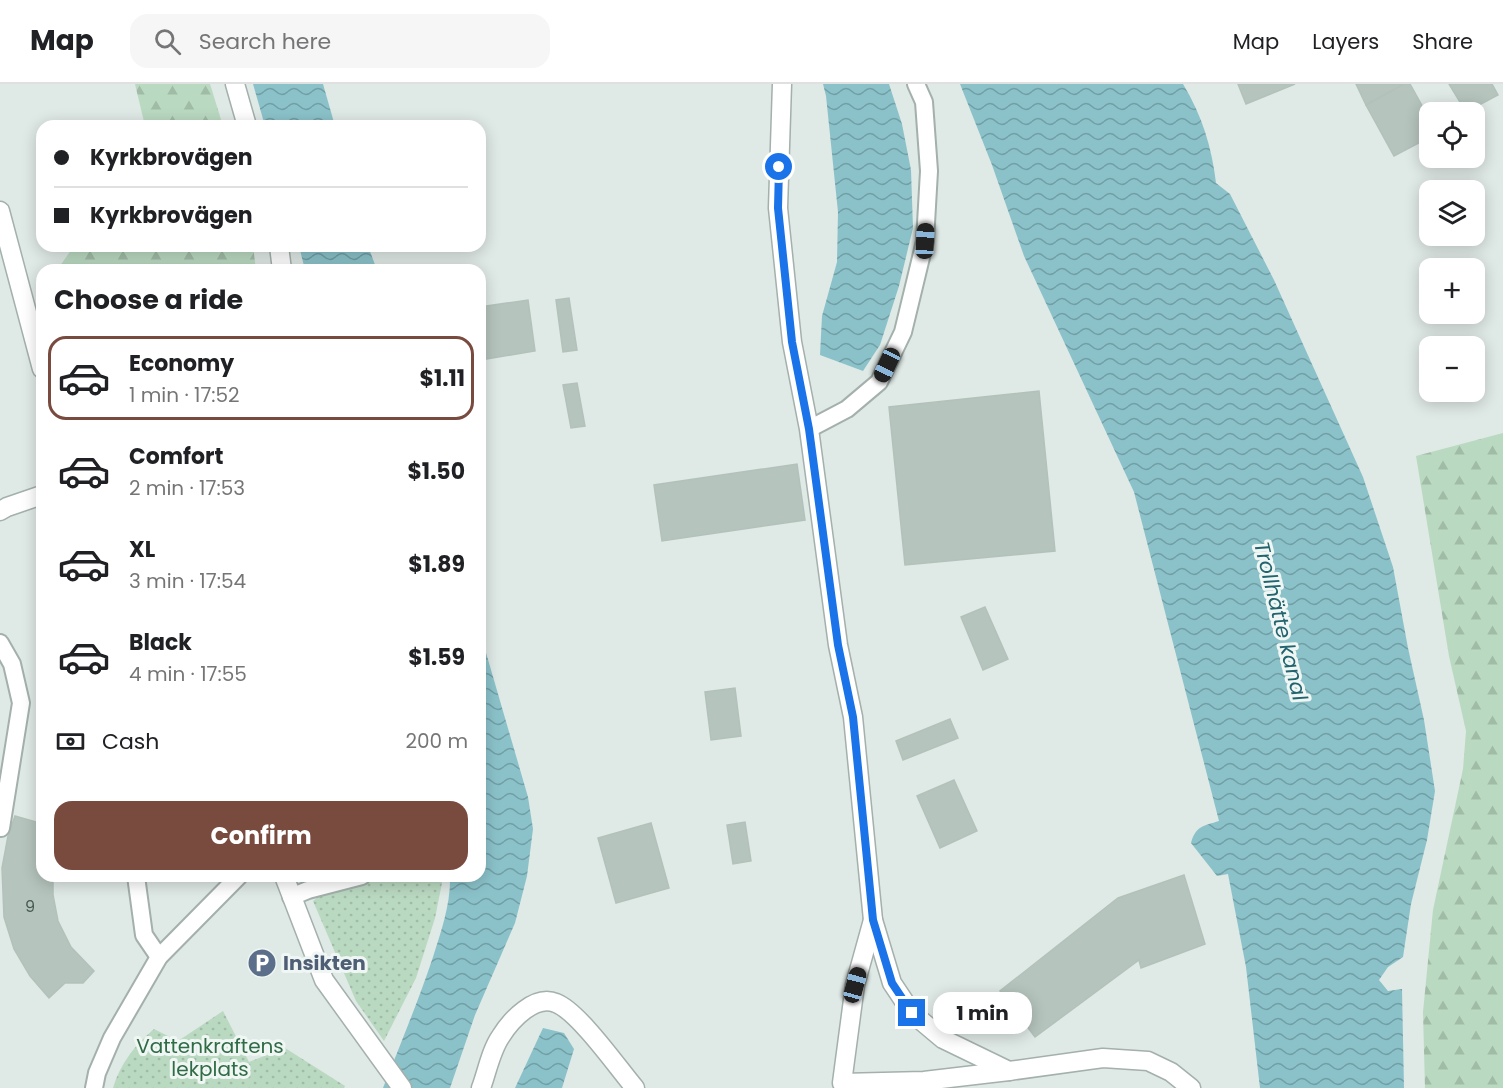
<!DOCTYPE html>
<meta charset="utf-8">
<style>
:root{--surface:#fff;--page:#f6f6f6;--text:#202124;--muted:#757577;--line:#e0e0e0;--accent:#794b3f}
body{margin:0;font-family:Poppins,sans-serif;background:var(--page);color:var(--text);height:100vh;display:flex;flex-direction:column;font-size:22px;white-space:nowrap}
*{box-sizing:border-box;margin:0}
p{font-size:20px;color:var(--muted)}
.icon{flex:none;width:33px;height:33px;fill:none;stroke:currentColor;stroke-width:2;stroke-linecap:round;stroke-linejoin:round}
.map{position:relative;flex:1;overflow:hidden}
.sheet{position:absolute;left:36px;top:180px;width:450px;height:618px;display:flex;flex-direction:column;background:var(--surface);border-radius:18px;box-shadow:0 3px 15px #0003}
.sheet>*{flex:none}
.banner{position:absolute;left:36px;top:36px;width:450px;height:132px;border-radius:18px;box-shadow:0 3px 15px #0003;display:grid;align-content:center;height:132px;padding:0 18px;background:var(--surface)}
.controls{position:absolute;left:1419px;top:18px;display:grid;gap:12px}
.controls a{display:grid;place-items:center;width:66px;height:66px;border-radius:12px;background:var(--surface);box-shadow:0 3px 15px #0003;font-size:30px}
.end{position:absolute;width:27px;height:27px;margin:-14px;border:8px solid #1a73e8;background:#fff;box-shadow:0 0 0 3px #fff}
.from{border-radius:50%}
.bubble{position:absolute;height:42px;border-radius:18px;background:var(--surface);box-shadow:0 3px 15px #0003;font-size:20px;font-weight:700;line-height:42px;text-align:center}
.car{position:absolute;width:18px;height:36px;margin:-18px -9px;border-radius:8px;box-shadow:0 0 4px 2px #0007;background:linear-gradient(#222 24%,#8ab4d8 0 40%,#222 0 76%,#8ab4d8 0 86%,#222 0)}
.banner b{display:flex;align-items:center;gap:21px;height:57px;font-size:22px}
.banner b+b{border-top:2px solid var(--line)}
.banner i{width:15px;height:15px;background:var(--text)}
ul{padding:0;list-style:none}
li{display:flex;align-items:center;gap:18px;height:84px;margin:0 12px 9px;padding:0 6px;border:3px solid transparent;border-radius:18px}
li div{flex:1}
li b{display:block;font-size:22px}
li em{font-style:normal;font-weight:700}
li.active{border-color:var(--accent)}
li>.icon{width:54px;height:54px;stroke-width:1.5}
h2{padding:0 18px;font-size:27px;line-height:72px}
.pay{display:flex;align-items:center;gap:15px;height:66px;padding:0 18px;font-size:22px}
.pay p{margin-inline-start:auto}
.action{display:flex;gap:12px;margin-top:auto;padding:12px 18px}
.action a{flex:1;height:69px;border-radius:18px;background:var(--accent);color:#fff;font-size:24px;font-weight:700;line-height:69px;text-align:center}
header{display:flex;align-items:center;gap:36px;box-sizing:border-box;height:84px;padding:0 30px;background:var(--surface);border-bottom:2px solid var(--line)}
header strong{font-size:28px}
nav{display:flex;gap:33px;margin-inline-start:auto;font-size:21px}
.search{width:420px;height:54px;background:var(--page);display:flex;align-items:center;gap:15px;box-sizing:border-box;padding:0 21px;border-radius:18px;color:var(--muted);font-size:22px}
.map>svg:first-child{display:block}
</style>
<header>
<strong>Map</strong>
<div class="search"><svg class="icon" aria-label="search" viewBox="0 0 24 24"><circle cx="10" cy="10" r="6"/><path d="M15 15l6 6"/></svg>Search here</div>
<nav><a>Map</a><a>Layers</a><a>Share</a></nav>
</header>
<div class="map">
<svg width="1503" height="1004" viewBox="0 0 1503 1004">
<defs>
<pattern id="forest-firs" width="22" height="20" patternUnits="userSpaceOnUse" patternTransform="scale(1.5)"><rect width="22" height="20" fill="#bad9c1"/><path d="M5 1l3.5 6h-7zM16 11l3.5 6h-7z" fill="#a0bba6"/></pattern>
<pattern id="park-dots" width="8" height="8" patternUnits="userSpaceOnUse" patternTransform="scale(1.5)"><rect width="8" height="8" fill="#bad9c1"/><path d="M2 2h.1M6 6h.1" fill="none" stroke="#a0bba6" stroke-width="1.8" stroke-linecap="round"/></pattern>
<pattern id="water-waves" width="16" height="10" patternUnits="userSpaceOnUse" patternTransform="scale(1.5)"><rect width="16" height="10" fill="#8bc2ca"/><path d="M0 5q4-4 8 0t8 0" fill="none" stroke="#719fa5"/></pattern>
</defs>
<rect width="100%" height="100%" fill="#dfe9e5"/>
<g fill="url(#forest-firs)">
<polygon points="135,0 210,0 223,42 145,42"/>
<polygon points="74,162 253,162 256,186 57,186"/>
<polygon points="1503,349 1503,1004 1425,1004 1423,928 1433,826 1463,685 1466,647 1449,572 1416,372"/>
</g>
<g fill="url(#park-dots)">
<polygon points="387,792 439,792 442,799 435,834 416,894 384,957 356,917 313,817 323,809"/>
<path d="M 223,927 L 249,978 L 285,964 L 345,1002 L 344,1004 L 113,1004 C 120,980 135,961 154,945 L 178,957 Z"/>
</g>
<g fill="url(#water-waves)">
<polygon points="253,0 323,0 335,42 265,42"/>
<polygon points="823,0 889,0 902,40 911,86 913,144 899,202 880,261 863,287 820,271 822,232 837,178 838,128 826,12"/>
<path d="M 960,0 L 1183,0 C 1202,31 1212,64 1216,99 L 1230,110 L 1274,196 L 1363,393 L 1393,483 L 1408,564 L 1424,636 L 1435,707 L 1427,756 L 1411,820 L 1403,873 L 1388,883 L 1379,896 L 1388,907 L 1402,905 L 1404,1004 L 1260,1004 L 1246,883 L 1228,790 L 1217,792 L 1191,759 C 1196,741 1204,742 1219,737 L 1134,408 L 1024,172 L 992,81 Z"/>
<polygon points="299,162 368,162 377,186 305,186"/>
<path d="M 480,548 L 528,713 L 533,745 L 527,792 L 515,839 L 475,931 L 450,1004 L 383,1004 C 400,961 418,918 433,873 C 441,848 451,819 450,792 L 480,792 Z"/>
<polygon points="543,944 564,949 574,965 562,1004 515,1004"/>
</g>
<g fill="#b5c4bd" stroke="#b2c2bb" stroke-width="1.5">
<polygon points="1238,0 1295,0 1246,20"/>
<polygon points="1356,0 1404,0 1366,21"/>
<polygon points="1404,0 1410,0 1430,36 1430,53 1394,72 1366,21"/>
<polygon points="1449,0 1492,0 1498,11 1466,28"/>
<polygon points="569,214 577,266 563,268 556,216"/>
<polygon points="528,216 535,267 480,276 480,223"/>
<polygon points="577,299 585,342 571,344 563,301"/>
<polygon points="1039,307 1055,467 905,481 889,323"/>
<polygon points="797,380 805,436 662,457 654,401"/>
<polygon points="985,523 1008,575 983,586 961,533"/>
<polygon points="735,604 741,652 711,656 705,608"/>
<polygon points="950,635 958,654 903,676 896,657"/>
<polygon points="954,696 977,747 940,764 917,712"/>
<polygon points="15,732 36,738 42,734 42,792 53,792 53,811 58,837 71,863 94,887 83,899 65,899 49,914 30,892 14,865 4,833 2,784 8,752"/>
<polygon points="745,738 751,777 733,780 727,741"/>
<polygon points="651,739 669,804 616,819 598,754"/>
<polygon points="1184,791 1205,860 1141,884 1139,876 1035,953 1000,907 1118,814"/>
</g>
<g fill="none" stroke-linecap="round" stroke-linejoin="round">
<g stroke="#a3b0ab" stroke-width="20">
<g id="service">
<polyline points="809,345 847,325 879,298 903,248 925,157 929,87 924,18 916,0"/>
<polyline points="0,559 12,580 21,619 1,744"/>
<polyline points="136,792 144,851 159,873"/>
<polyline points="291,813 308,806 362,792"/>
<polyline points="94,1004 97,989 112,954 159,873 239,792"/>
</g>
</g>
<g stroke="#a3b0ab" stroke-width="21">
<g id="minor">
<polyline points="235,0 247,42"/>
<polyline points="782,0 778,124 792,258 809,345 838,561 853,633 873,836 892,899 912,929 943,955 1009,987 1103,974 1148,977 1171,988 1191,1004"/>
<polyline points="0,127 42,285"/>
<polyline points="279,162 282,186"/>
<polyline points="0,427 7,423 42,411"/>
<polyline points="284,792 324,896 402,1004"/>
<polyline points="873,836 855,901 842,999 924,997 1009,987"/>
<path d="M 481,1004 C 487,988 491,966 501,952 C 511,936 535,910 556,919 C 579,928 618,984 635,1004"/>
</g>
</g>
<use href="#service" stroke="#fff" stroke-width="16"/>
<use href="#minor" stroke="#fff" stroke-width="18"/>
</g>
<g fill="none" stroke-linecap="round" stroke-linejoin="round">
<polyline stroke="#1a73e8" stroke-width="8" points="779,83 778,124 792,258 809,345 838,561 853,633 873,836 892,899 912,929"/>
</g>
<defs>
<g id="parking-disc" transform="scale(1.5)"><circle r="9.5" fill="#5c6f8a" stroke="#eff6f3"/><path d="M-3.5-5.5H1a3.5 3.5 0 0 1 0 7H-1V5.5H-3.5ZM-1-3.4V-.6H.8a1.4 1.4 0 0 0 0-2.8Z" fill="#fff"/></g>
</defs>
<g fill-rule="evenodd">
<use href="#parking-disc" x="262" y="879"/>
</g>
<g text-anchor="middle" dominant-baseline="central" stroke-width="6" stroke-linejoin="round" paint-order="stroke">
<g font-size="16" fill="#475b54">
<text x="30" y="822">9</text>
</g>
<g font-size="20" font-weight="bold" fill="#4e5e75" stroke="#eff6f3" text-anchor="start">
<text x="283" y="879">Insikten</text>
</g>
<g font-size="20" fill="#2f6b45" stroke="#eff6f3">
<text x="210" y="962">Vattenkraftens<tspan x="210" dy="23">lekplats</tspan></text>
</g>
<g font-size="21" font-style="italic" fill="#21636e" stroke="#eff6f3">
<text transform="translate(1281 537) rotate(76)">Trollhätte kanal</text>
</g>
</g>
</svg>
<div class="controls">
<a><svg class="icon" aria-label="locate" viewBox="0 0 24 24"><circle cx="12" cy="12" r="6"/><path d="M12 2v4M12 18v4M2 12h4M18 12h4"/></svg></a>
<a><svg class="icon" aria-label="layers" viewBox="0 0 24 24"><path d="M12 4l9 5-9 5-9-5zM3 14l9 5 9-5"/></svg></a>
<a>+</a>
<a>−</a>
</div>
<i class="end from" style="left:779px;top:83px"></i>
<i class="end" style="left:912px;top:929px"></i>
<div class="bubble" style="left:933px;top:908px;width:99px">1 min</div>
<i class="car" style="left:925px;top:157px;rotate:3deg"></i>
<i class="car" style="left:887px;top:281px;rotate:205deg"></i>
<i class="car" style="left:855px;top:901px;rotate:15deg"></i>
<div class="banner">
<b><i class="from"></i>Kyrkbrovägen</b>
<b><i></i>Kyrkbrovägen</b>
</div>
<section class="sheet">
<h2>Choose a ride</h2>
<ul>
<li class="active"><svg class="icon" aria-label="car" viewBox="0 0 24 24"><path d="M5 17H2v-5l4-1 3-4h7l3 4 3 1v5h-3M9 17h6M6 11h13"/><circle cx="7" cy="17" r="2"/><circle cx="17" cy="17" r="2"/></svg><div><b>Economy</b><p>1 min · 17:52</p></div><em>$1.11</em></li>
<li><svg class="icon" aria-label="car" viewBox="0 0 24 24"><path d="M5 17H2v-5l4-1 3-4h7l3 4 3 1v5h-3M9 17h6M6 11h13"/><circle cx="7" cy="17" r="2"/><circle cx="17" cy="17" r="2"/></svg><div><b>Comfort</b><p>2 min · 17:53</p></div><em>$1.50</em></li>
<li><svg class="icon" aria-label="car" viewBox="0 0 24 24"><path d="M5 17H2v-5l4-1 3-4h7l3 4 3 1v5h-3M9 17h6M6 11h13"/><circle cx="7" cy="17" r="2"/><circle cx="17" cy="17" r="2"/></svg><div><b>XL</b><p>3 min · 17:54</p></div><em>$1.89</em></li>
<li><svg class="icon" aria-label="car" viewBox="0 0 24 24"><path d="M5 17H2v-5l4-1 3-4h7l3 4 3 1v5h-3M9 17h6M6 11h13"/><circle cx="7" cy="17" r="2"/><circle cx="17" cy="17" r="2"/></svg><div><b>Black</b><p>4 min · 17:55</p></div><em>$1.59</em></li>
</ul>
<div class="pay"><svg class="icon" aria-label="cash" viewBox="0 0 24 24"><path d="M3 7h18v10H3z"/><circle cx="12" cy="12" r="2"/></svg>Cash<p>200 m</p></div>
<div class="action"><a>Confirm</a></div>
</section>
</div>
